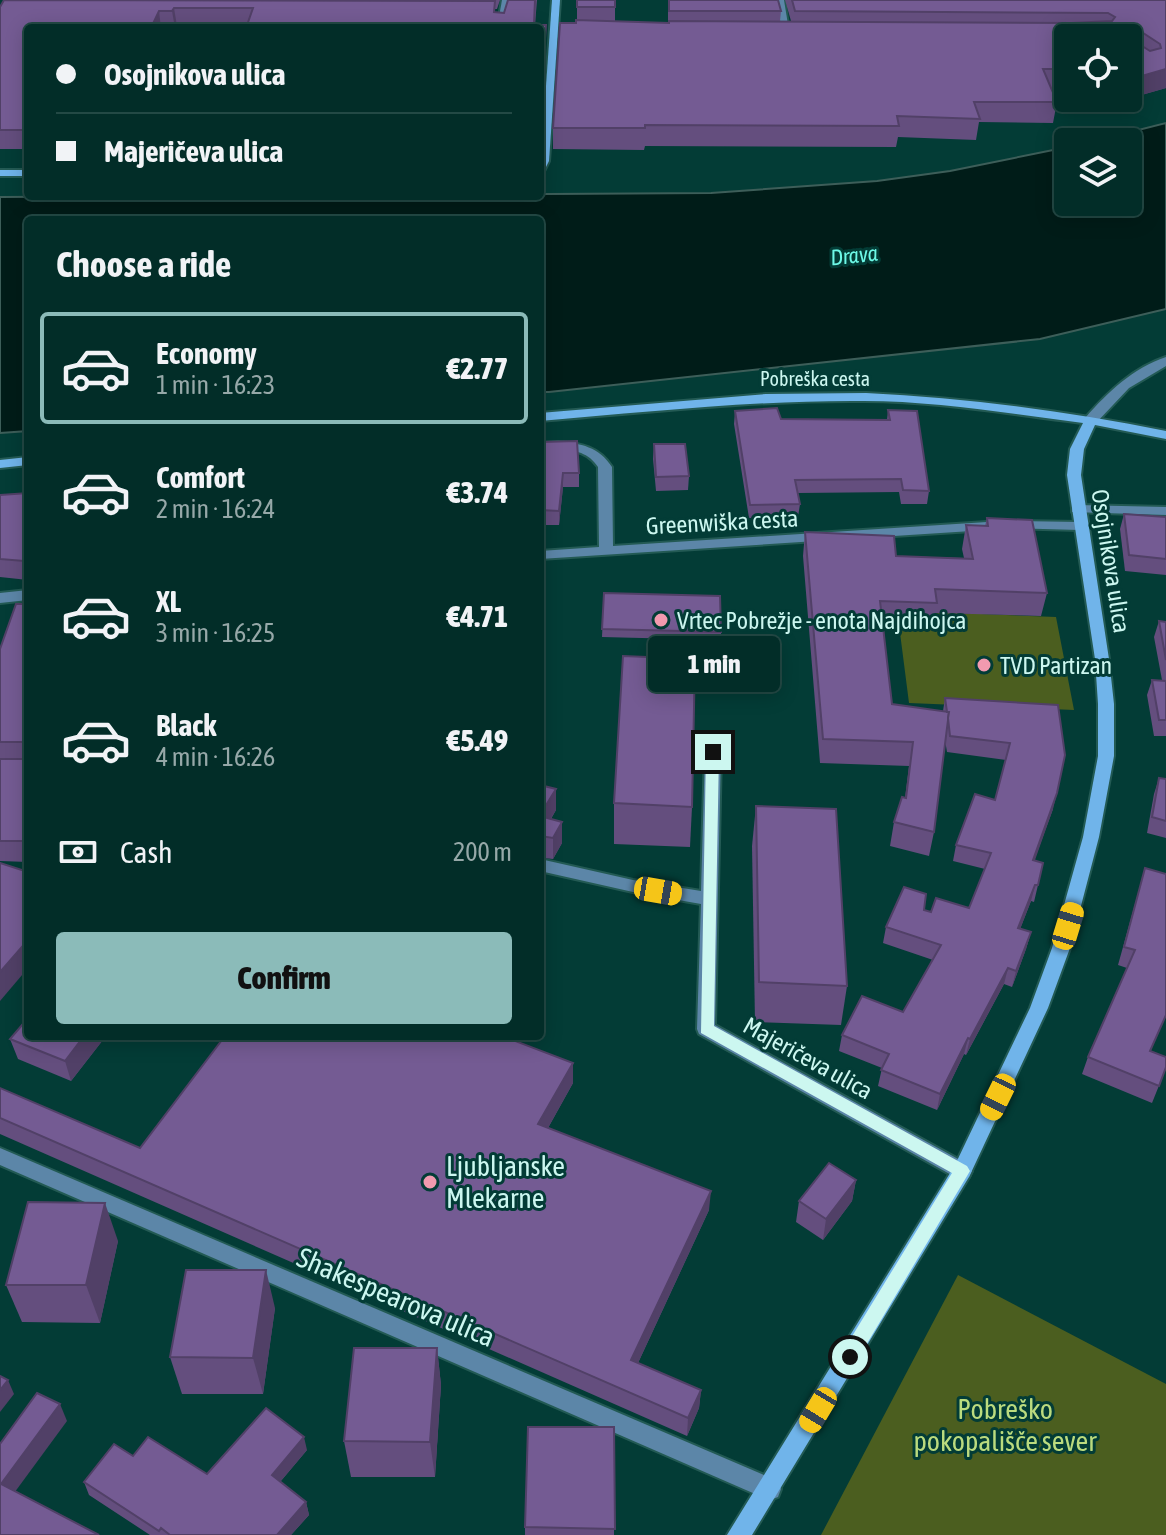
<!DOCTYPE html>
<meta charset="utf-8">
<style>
:root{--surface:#022d28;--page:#103934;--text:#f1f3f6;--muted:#96a8a8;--line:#234945;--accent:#8bbbb9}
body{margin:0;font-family:"Asap Condensed",sans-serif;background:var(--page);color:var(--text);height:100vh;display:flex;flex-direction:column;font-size:30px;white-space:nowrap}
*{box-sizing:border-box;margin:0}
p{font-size:26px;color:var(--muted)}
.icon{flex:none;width:44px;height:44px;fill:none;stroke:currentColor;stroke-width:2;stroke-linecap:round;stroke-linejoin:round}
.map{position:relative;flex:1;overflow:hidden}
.details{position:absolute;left:24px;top:216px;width:520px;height:824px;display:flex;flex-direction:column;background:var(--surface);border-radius:8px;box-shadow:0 4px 20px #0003,0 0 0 2px var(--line)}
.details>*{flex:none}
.hud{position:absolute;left:24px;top:24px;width:520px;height:176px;border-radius:8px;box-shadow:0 4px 20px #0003,0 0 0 2px var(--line);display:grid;align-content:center;height:176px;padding:0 32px;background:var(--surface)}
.fabs{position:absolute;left:1054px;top:24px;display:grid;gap:16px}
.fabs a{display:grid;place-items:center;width:88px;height:88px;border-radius:8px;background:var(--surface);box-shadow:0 4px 20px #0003,0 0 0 2px var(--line);font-size:40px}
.end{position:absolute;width:36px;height:36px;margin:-18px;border:10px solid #ccf7f0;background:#111;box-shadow:0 0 0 4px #111}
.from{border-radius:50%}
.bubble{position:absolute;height:56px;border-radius:8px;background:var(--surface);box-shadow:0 4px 20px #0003,0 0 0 2px var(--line);font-size:26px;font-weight:800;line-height:56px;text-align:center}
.car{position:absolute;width:24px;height:48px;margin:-24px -12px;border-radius:10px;box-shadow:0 0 6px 2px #0007;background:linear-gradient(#f5c518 24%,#345 0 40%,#f5c518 0 76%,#345 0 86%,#f5c518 0)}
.hud b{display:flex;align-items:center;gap:28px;height:76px;font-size:30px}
.hud b+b{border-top:2px solid var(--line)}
.hud i{width:20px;height:20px;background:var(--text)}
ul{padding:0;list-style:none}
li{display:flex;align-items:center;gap:24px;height:112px;margin:0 16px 12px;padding:0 16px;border:4px solid transparent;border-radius:8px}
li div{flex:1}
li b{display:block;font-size:30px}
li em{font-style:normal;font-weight:800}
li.current{border-color:var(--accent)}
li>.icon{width:72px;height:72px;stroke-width:1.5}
h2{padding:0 32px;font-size:36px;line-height:96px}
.pay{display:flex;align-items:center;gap:20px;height:88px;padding:0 32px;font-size:30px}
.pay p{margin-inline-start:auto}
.primary-button{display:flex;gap:16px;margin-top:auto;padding:16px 32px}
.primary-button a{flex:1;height:92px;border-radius:8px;background:var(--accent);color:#111;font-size:32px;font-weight:800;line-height:92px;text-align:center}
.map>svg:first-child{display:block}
</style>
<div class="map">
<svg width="1166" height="1535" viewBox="0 0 1166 1535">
<rect width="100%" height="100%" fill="#033c36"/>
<g fill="#4b5e1f">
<polygon points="931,612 1056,617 1074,710 909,703 899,625 932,626"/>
<polygon points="958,1275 1166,1384 1166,1535 821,1535"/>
</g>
<polygon fill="#001c18" stroke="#3d5e59" stroke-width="2" points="1166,123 1166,309 1040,339 549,392 540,392 540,220 28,220 28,431 0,433 0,197 711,193 877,181 950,171 1068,147 1068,202 1128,202 1128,142 1091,142"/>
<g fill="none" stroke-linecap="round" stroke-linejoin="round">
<g stroke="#235a54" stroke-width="4">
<g id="lane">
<polygon points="502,0 510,0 505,28 497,28"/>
<polygon points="776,0 784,0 790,37 783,35"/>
</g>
</g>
<g stroke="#235a54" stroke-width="4">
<g id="street">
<path d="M 1166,357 L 1166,366 L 1129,388 L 1096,423 L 1086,423 L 1086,417 C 1108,392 1133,368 1166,357 Z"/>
<path d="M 558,442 C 581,443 599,447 612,467 L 613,546 L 987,522 L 994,526 L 987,530 L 540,559 L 540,551 L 599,547 L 598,467 C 585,447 562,449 540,451 L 540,443 Z"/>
<polygon points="1077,505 1166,507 1166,515 1072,512 1072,506"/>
<polygon points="1014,521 1080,522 1087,526 1080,530 1009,528 1007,525"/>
<polygon points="28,590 28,600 0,603 0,593"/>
<polygon points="713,747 721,752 715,1025 969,1165 972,1171 969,1177 962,1179 955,1177 699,1034 697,1029 701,904 633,892 540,871 540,859 633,880 701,891 705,752"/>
<polygon points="0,1148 778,1481 781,1489 778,1497 770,1500 762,1497 0,1165"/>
</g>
</g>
<g stroke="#235a54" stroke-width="4">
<g id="secondary">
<polygon points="552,0 560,0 549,161 544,171 540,172"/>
<rect x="0" y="170" width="28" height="6"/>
<path d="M 866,393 C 967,398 1067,411 1166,431 L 1166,439 L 1095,425 L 1084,449 L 1081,475 L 1109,659 L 1114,704 L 1114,756 L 1099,837 L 1070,948 L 1048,1008 L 969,1177 L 752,1535 L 727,1535 L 955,1165 L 1030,1008 L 1052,948 L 1083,837 L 1098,756 L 1098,704 L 1095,659 L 1067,475 L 1070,449 L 1083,423 C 1010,414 937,401 864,401 C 756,400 648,412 540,421 L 540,413 L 766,394 Z"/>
<polygon points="28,457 28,465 0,468 0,460"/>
</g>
</g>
<use href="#lane" fill="#5c86a8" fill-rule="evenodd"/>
<use href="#street" fill="#5c86a8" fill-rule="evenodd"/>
<use href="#secondary" fill="#70b4ea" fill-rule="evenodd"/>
</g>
<g fill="#644e7e">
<polygon points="4,0 500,0 497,9 495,9 495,12 504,13 508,0 537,0 535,25 546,25 546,43 540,129 540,28 246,28 246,26 177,26 176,28 28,28 28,149 0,149 0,7"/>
<polygon points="577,0 615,0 615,22 668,23 668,0 778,0 781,11 780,21 791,21 785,0 1166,0 1166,88 1117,102 1109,98 1128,98 1128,38 1068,38 1068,89 1052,89 1057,102 1053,123 979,122 976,140 898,137 896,147 645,146 644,150 553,149 553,128 577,20"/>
<polygon points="888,410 929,491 927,504 901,504 899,492 798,493 800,504 798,517 749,518 734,424 735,411 781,419 887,420"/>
<polygon points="654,444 689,476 688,490 656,491 653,459"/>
<polygon points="540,450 579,473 579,487 563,487 559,525 540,525"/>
<polygon points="28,493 28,580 0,577 0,495"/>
<polygon points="1124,514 1166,517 1166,575 1125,571 1120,529"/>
<polygon points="987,518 1047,593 1041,616 935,613 933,626 883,625 892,704 943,711 945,698 1058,705 1053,809 1034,861 1038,885 1034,902 1031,901 1020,929 1031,932 1026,949 1012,987 1004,984 966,1055 964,1054 937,1110 878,1086 882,1068 839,1051 842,1035 903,1012 933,960 883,943 886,927 924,910 931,912 969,908 985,869 953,861 956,845 995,800 1006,760 947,752 945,740 934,832 929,856 890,846 894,822 905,798 909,766 820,763 803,556 805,532 896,556 964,558 962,549 966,525 985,526"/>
<polygon points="604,593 721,632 721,640 602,637"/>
<polygon points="28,604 28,862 0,861 0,649"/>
<polygon points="1159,621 1166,622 1166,736 1154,736 1147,695 1152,680 1162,680 1154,637"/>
<polygon points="676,657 692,807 690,847 614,844 614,803"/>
<polygon points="1159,778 1166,779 1166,838 1147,833 1154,794"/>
<polygon points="540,785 556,789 556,810 551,819 562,822 562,843 553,859 544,858 544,875 540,882"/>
<polygon points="756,806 847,986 841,1025 755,1022 752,846"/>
<polygon points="1145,868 1151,1052 1166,1068 1152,1103 1082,1074 1088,1057 1127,968 1118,965"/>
<polygon points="28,1036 106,1036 71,1081 18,1059 10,1039"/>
<polygon points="573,1063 573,1083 548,1128 709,1210 638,1363 701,1390 699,1408 687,1436 0,1134 0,1088 140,1148"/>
<polygon points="856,1180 852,1201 823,1240 796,1222 799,1201"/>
<polygon points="118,1241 100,1323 22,1322 6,1285"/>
<polygon points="275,1308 263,1394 182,1394 170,1357"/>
<polygon points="437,1348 441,1385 435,1477 351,1477 344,1441"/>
<polygon points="614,1427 614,1535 525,1535 525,1527"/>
<polygon points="307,1450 280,1482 306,1502 309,1515 291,1535 150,1535 89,1495 84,1482 133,1456 207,1474"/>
</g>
<g fill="#514067">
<polygon points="174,8 177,26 175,28 172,11"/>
<polygon points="159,11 161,28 151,28"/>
<polygon points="546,25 546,43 540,129 540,105"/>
<polygon points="1166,69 1166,88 1117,102 1118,98 1128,98 1128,80"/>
<polygon points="563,473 563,487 559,525 559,511"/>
<polygon points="28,553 28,577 24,561"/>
<polygon points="556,789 556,810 540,836 540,815"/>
<polygon points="1057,793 1053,809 1029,877 1033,860"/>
<polygon points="562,822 562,843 553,859 553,838"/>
<polygon points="544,855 544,875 540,882 540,861"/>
<polygon points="1035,885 1031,901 1014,945 1018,928"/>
<polygon points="1031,932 1026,949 1012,987 1016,971"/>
<polygon points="28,940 28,968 0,1001 0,972"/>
<polygon points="1008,968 1004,984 966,1055 970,1039"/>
<polygon points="84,1036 106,1036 71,1081 65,1061"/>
<polygon points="968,1038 964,1054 937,1110 940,1094"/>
<polygon points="573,1063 573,1083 539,1144 538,1124"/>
<polygon points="856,1180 852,1201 823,1240 826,1219"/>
<polygon points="711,1191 709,1210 631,1378 631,1360"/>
<polygon points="105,1203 118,1241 100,1323 86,1285"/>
<polygon points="266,1270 275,1308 263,1394 253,1358"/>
<polygon points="437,1348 441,1385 435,1477 430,1442"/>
<polygon points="8,1380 14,1394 0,1412 0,1390"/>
<polygon points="701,1390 699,1408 687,1436 688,1418"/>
<polygon points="60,1404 67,1421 9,1500 1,1484"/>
<polygon points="304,1437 307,1450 275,1488 272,1475"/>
<polygon points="306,1502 309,1515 291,1535 277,1535"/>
</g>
<g fill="#745b93" stroke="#514067" stroke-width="2" fill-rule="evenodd">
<polygon points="4,0 495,1 494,12 504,13 508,0 535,0 534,25 546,25 540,105 540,28 246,28 253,8 174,8 172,11 159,11 151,28 28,28 28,130 0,130 0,7"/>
<rect x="577" y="0" width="38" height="7"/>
<polygon points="669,0 778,0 781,11 669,11"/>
<path d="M 792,0 L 1166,0 L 1166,69 L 1128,80 L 1128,38 L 1068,38 L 1068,69 L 1043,69 L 1057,102 L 974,102 L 980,119 L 897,116 L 899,126 L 645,125 L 645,128 L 553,128 L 560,23 L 576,23 L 576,20 L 669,23 L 669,21 L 1072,23 L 1112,21 L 1115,17 L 1108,13 L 795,11 ZM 1130,29 L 1137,29 L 1160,44 L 1161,48 L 1150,51 L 1131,39 Z"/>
<polygon points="777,408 781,419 890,420 888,410 917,411 929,491 903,490 901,479 795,480 800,504 750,505 735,411"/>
<polygon points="577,441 579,473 563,473 559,511 540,510 540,450 542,450 541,442"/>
<polygon points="654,444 685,444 689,476 656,477"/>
<polygon points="28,493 28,553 24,561 0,559 0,495"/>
<polygon points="1124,514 1166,517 1166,559 1129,555"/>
<polygon points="987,518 1032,520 1047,593 935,589 937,603 880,601 892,704 949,712 934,832 894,822 902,797 906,798 913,742 823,739 805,532 894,536 896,556 973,559 966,525 988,526"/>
<polygon points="604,593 720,596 721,632 602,629"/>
<polygon points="16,604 28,604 28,841 0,841 0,759 24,759 24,742 0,742 0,649"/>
<polygon points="1159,621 1166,622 1166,660"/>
<polygon points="647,651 676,652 676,657 695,658 692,807 614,803 623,656 647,657"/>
<polygon points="1152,680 1166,681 1166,720 1159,720"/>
<polygon points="945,698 1058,705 1065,755 1057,793 1033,860 1043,863 1038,885 1035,885 1018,928 1031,932 1016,971 1008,968 970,1039 968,1038 940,1094 881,1070 889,1054 842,1035 862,996 903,1012 941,945 886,927 904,887 926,894 924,910 931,912 936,898 969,908 991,853 956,845 975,794 995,800 1010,743 950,736 948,718 949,712 947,712"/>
<polygon points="1159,778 1166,779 1166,821 1152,817"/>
<polygon points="540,785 556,789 540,815"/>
<polygon points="756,806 836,809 847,986 759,982"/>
<polygon points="540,816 562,822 553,838 540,836"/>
<polygon points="0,863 28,872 28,940 0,972"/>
<polygon points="1145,868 1166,874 1166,1015 1150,1051 1166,1057 1166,1067 1159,1086 1088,1057 1135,950 1124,947"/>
<polygon points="28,1018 28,1036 84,1036 65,1061 10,1039"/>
<polygon points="225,1036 502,1036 573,1063 538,1124 711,1191 631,1360 701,1390 688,1418 0,1118 0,1088 140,1148"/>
<polygon points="829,1163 856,1180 826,1219 799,1201"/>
<polygon points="28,1202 105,1203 86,1285 6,1285"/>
<polygon points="186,1270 266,1270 253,1358 170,1357"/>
<polygon points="354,1348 437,1348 430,1442 344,1441"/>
<polygon points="0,1376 8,1380 0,1390"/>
<polygon points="37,1393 60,1404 1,1484 99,1535 0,1535 0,1444"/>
<polygon points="266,1408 304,1437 272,1475 306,1502 277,1535 170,1535 161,1528 159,1531 84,1482 114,1444 133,1456 148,1437 207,1474"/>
<polygon points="528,1427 614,1427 615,1529 525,1527"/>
</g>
<polygon fill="#ccf7f0" points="713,747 719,752 714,1026 967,1166 970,1171 856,1362 850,1365 843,1362 841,1357 843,1351 952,1173 701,1033 706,752"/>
<g fill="#f29aaf" stroke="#033c36" stroke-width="3">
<circle cx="661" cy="620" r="8"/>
<circle cx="984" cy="665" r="8"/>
<circle cx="430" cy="1182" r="8"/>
</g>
<g text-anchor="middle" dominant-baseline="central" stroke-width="6" stroke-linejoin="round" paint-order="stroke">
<g font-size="20" fill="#ccf7f0" stroke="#033c36">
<text x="815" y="378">Pobreška cesta</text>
</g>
<g font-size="22" font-style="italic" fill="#6df9e7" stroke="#033c36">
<text transform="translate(854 255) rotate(-6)">Drava</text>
</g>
<g font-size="24" fill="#ccf7f0" stroke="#033c36">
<text transform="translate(722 522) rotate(-3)">Greenwiška cesta</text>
<text transform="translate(1111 561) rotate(81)">Osojnikova ulica</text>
<text transform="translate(808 1058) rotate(29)">Majeričeva ulica</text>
</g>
<g font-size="24" fill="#ccf7f0" stroke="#033c36" text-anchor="start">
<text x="677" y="620">Vrtec Pobrežje - enota Najdihojca</text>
<text x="1000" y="665">TVD Partizan</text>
</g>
<g font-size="28" fill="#ccf7f0" stroke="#033c36" text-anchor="start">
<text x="446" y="1166">Ljubljanske<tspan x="446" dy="32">Mlekarne</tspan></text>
</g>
<g font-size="28" fill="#ccf7f0" stroke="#033c36">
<text transform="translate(396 1297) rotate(23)">Shakespearova ulica</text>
</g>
<g font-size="28" fill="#bbdb7e" stroke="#033c36">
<text x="1005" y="1409">Pobreško<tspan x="1005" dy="32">pokopališče sever</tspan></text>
</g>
</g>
</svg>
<div class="fabs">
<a><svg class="icon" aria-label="locate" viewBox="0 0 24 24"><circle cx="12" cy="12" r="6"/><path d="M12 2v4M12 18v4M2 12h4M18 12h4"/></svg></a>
<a><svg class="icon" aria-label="layers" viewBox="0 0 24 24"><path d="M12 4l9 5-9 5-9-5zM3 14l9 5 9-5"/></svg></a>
</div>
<i class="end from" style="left:850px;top:1357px"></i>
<i class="end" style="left:713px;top:752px"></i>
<div class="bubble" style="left:648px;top:636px;width:132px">1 min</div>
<i class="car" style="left:658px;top:891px;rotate:100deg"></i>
<i class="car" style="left:1068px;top:926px;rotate:17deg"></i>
<i class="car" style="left:998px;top:1097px;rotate:206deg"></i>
<i class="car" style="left:818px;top:1410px;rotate:211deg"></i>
<div class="hud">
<b><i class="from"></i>Osojnikova ulica</b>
<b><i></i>Majeričeva ulica</b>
</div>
<section class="details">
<h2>Choose a ride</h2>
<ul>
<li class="current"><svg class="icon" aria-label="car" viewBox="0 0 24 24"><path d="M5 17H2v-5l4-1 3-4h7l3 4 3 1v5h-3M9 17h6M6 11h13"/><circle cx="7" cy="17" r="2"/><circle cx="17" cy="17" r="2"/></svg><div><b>Economy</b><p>1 min · 16:23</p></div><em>€2.77</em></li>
<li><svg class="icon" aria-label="car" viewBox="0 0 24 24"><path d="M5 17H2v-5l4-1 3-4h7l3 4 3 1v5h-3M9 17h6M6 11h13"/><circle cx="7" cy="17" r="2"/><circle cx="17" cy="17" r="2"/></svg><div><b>Comfort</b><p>2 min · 16:24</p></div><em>€3.74</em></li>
<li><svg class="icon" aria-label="car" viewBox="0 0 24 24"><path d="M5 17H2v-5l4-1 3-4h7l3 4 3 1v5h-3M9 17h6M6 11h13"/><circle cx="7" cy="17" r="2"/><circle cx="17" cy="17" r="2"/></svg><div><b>XL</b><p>3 min · 16:25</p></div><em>€4.71</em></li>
<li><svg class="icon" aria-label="car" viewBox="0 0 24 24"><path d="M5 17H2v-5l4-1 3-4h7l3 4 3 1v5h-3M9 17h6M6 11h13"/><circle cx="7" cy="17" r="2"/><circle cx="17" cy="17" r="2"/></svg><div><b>Black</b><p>4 min · 16:26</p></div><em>€5.49</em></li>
</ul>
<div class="pay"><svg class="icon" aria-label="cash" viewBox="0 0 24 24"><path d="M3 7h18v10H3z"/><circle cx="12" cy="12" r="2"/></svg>Cash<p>200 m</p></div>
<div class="primary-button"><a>Confirm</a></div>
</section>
</div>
